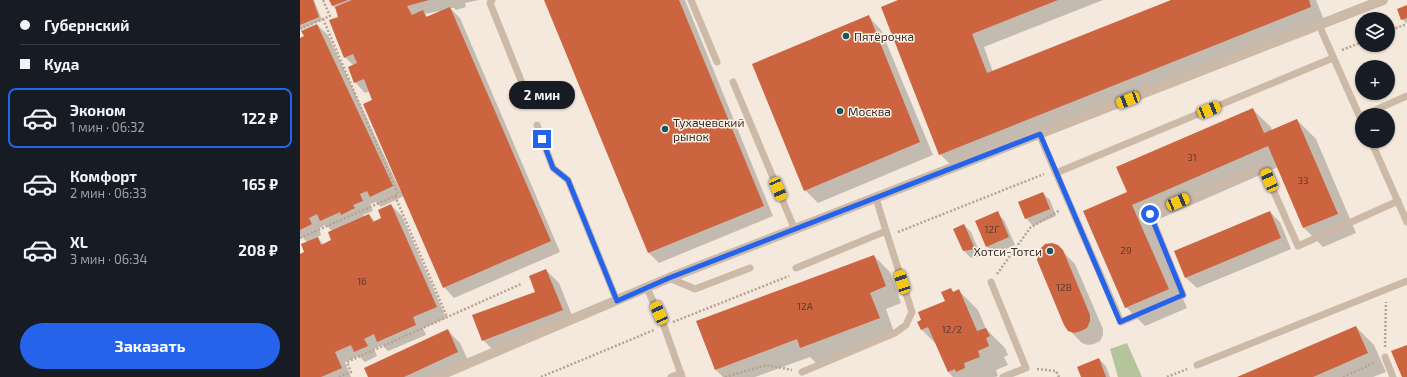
<!DOCTYPE html>
<html lang="ru">
<meta charset="utf-8">
<style>
:root{--surface:#171b24;--page:#20242c;--text:#f1f3f6;--muted:#9ea1a6;--line:#363941;--accent:#2563eb}
body{margin:0;font-family:"Exo 2",sans-serif;background:var(--page);color:var(--text);height:100vh;display:flex;flex-direction:column;font-size:15px;white-space:nowrap}
*{box-sizing:border-box;margin:0}
p{font-size:13px;color:var(--muted)}
.icon{flex:none;width:22px;height:22px;fill:none;stroke:currentColor;stroke-width:2;stroke-linecap:round;stroke-linejoin:round}
.map{position:relative;flex:1;overflow:hidden}
.sheet{display:flex;flex-direction:column;background:var(--surface);width:300px}
.sheet>*{flex:none}
.top-card{display:grid;align-content:center;height:88px;padding:0 20px;background:var(--surface)}
.fabs{position:absolute;left:1055px;top:12px;display:grid;gap:8px}
.fabs a{display:grid;place-items:center;width:40px;height:40px;border-radius:50%;background:var(--surface);box-shadow:0 1px 3px #0004;font-size:20px}
.end{position:absolute;width:18px;height:18px;margin:-9px;border:5px solid #2563eb;background:#fff;box-shadow:0 0 0 2px #fff}
.from{border-radius:50%}
.bubble{position:absolute;height:28px;border-radius:14px;background:var(--surface);box-shadow:0 1px 3px #0004;font-size:13px;font-weight:700;line-height:28px;text-align:center}
.car{position:absolute;width:12px;height:24px;margin:-12px -6px;border-radius:5px;box-shadow:0 0 3px 1px #0007;background:linear-gradient(#f5c518 24%,#345 0 40%,#f5c518 0 76%,#345 0 86%,#f5c518 0)}
.top-card b{display:flex;align-items:center;gap:14px;height:38px;font-size:15px}
.top-card b+b{border-top:1px solid var(--line)}
.top-card i{width:10px;height:10px;background:var(--text)}
ul{padding:0;list-style:none}
li{display:flex;align-items:center;gap:12px;height:60px;margin:0 8px 6px;padding:0 12px;border:2px solid transparent;border-radius:8px}
li div{flex:1}
li b{display:block;font-size:15px}
li em{font-style:normal;font-weight:700}
li.on{border-color:var(--accent)}
li>.icon{width:36px;height:36px;stroke-width:1.5}
.cta{display:flex;gap:8px;margin-top:auto;padding:8px 20px}
.cta a{flex:1;height:46px;border-radius:24px;background:var(--accent);color:#fff;font-size:16px;font-weight:700;line-height:46px;text-align:center}
main{display:flex;flex:1;min-height:0}
.map>svg:first-child{display:block}
</style>
<main>
<section class="sheet">
<div class="top-card">
<b><i class="from"></i>Губернский</b>
<b><i></i>Куда</b>
</div>
<ul>
<li class="on"><svg class="icon" aria-label="car" viewBox="0 0 24 24"><path d="M5 17H2v-5l4-1 3-4h7l3 4 3 1v5h-3M9 17h6M6 11h13"/><circle cx="7" cy="17" r="2"/><circle cx="17" cy="17" r="2"/></svg><div><b>Эконом</b><p>1 мин · 06:32</p></div><em>122 ₽</em></li>
<li><svg class="icon" aria-label="car" viewBox="0 0 24 24"><path d="M5 17H2v-5l4-1 3-4h7l3 4 3 1v5h-3M9 17h6M6 11h13"/><circle cx="7" cy="17" r="2"/><circle cx="17" cy="17" r="2"/></svg><div><b>Комфорт</b><p>2 мин · 06:33</p></div><em>165 ₽</em></li>
<li><svg class="icon" aria-label="car" viewBox="0 0 24 24"><path d="M5 17H2v-5l4-1 3-4h7l3 4 3 1v5h-3M9 17h6M6 11h13"/><circle cx="7" cy="17" r="2"/><circle cx="17" cy="17" r="2"/></svg><div><b>XL</b><p>3 мин · 06:34</p></div><em>208 ₽</em></li>
</ul>
<div class="cta"><a>Заказать</a></div>
</section>
<div class="map">
<svg width="1107" height="377" viewBox="0 0 1107 377">
<rect width="100%" height="100%" fill="#f4e9dc"/>
<polygon fill="#b5c49a" points="827,343 842,377 818,377 810,349"/>
<g fill="#0003" fill-rule="evenodd">
<polygon points="0,0 14,0 22,20 0,30"/>
<path d="M 30,0 L 179,0 L 165,3 L 166,7 L 156,10 L 154,8 L 150,8 L 160,18 L 260,252 L 154,298 L 144,287 L 104,196 L 81,207 L 76,202 L 70,204 L 73,211 L 63,215 L 64,217 L 69,215 L 76,222 L 83,219 L 91,205 L 102,216 L 146,318 L 123,328 L 126,335 L 88,351 L 82,345 L 74,349 L 77,356 L 65,362 L 59,356 L 45,362 L 51,377 L 0,377 L 0,255 L 5,253 L 7,242 L 1,236 L 0,237 L 0,39 L 5,37 L 17,25 L 28,35 L 101,192 L 102,192 L 70,91 L 65,93 L 55,82 L 54,66 L 45,57 L 40,17 L 37,10 L 33,6 ZM 140,11 L 140,12 L 128,17 L 125,14 ZM 26,225 L 32,231 L 33,241 L 24,245 L 17,237 L 21,235 L 19,228 Z"/>
<polygon points="245,0 385,0 473,216 359,263 349,253"/>
<polygon points="601,0 803,0 684,47 693,72 874,0 1016,0 1024,20 653,167 640,154"/>
<polygon points="1107,6 1107,22 1106,23 1102,19"/>
<polygon points="569,17 581,30 633,155 518,203 505,190"/>
<polygon points="952,109 971,127 972,131 997,120 1016,139 1056,233 1023,247 1004,228 978,167 850,223 887,308 845,326 826,307 828,192"/>
<polygon points="743,193 750,200 756,216 733,226 726,218"/>
<polygon points="970,212 980,222 991,249 897,288 886,278 875,251"/>
<polygon points="697,213 704,220 715,245 694,254 687,247 676,222"/>
<polygon points="664,225 671,232 681,256 671,258 664,251"/>
<polygon points="757,246 775,264 803,329 803,335 800,341 794,344 788,345 782,343 769,330"/>
<polygon points="574,256 590,272 601,303 586,309 595,335 517,364 510,357 455,377 423,377 416,370"/>
<polygon points="246,270 259,283 275,323 196,353 183,340 237,293"/>
<polygon points="651,289 654,293 659,291 678,310 686,329 705,348 708,355 704,357 708,365 696,370 698,376 695,377 653,377 648,372 636,344 622,330 619,322 646,301"/>
<polygon points="1056,327 1074,345 1086,372 1073,377 940,377"/>
<polygon points="147,330 160,343 170,365 145,377 69,377"/>
<polygon points="799,359 806,366 810,377 782,377"/>
</g>
<g fill="#cd6440">
<polygon points="0,0 13,0 19,17 0,25"/>
<polygon points="29,0 48,0 32,6"/>
<polygon points="52,0 129,0 107,6 112,15 123,10 126,17 150,7 251,241 143,288 63,104 72,100 64,79 54,83 48,67 57,63 53,54 44,58 29,20 38,17 35,7"/>
<polygon points="244,0 379,0 464,206 348,253"/>
<polygon points="598,0 758,0 672,34 687,73 871,0 1009,0 1011,7 639,155 581,7"/>
<polygon points="1107,5 1107,18 1101,20 1097,9"/>
<polygon points="569,15 620,142 504,191 452,64"/>
<polygon points="17,24 93,186 70,197 67,191 60,194 63,201 53,205 55,208 41,215 40,212 20,221 17,214 9,218 12,224 0,230 0,38 4,36 1,31"/>
<polygon points="953,108 964,133 997,119 1038,214 1003,228 968,146 832,205 869,289 825,308 783,211 827,192 816,167"/>
<polygon points="743,192 750,209 725,219 718,202"/>
<polygon points="91,204 137,307 113,317 116,325 77,342 74,334 64,339 68,346 54,352 51,345 35,352 42,368 21,377 0,377 0,254 4,252 1,244 18,237 21,245 31,240 28,232 69,214 73,222 81,218 78,210"/>
<polygon points="698,211 709,237 686,247 675,221"/>
<polygon points="970,211 981,238 885,278 874,251"/>
<polygon points="664,224 675,249 663,251 653,229"/>
<polygon points="752,243 758,245 763,250 790,315 790,321 787,328 781,331 774,333 768,331 764,325 737,260 740,249 745,244"/>
<polygon points="574,255 586,286 570,293 580,318 500,348 497,339 415,370 396,321"/>
<polygon points="246,269 263,310 182,341 172,315 235,292 229,276"/>
<polygon points="651,288 653,292 659,289 677,331 686,328 690,336 686,338 689,346 678,351 680,357 664,363 665,368 656,372 655,369 648,372 628,327 621,330 617,322 621,320 618,312 645,301 641,292"/>
<polygon points="1056,326 1068,353 1013,377 937,377"/>
<polygon points="148,329 158,352 104,377 68,377 64,368"/>
<polygon points="1107,345 1107,377 1102,377 1091,351"/>
<polygon points="799,358 806,377 781,377 777,367"/>
</g>
<g fill="none" stroke-linecap="round" stroke-linejoin="round">
<g stroke="#b9a291" stroke-width="2.5" stroke-dasharray="2 2" stroke-linecap="butt">
<polyline points="23,19 98,194 95,196"/>
<polyline points="0,29 30,16 23,0"/>
<polyline points="1088,31 1107,24"/>
<polyline points="1042,50 1062,42"/>
<polyline points="598,232 744,174"/>
<polyline points="0,238 95,196 147,317"/>
<polyline points="697,274 730,228 760,210"/>
<polyline points="373,322 489,276"/>
<polyline points="1085,347 1086,302"/>
<polyline points="737,369 756,371 759,377"/>
<polyline points="39,377 51,372 47,362 221,284"/>
<polyline points="241,377 354,330"/>
<polyline points="425,377 467,365 492,370"/>
<polyline points="867,377 887,369"/>
<polyline points="1043,377 1076,362"/>
</g>
<g stroke="#cdb9a7" stroke-width="7">
<polyline points="192,0 190,3 230,103"/>
<polyline points="391,0 417,62"/>
<polyline points="1019,25 1062,122"/>
<polyline points="433,82 495,230"/>
<polyline points="1064,115 1107,96"/>
<polyline points="237,125 253,168 268,180 317,301"/>
<polyline points="739,134 821,322 883,295 850,214 963,167 998,246 1098,201"/>
<polyline points="1071,141 1107,222"/>
<polyline points="756,173 1033,58"/>
<polyline points="496,268 586,231 576,198"/>
<polyline points="369,278 395,289 450,268"/>
<polyline points="691,282 726,368 703,377"/>
<polyline points="347,288 364,326 382,377"/>
<polyline points="1085,357 1093,377"/>
<polyline points="897,365 1107,281"/>
<polyline points="502,372 595,333 606,325 612,312 586,231"/>
<polyline points="371,377 381,373"/>
</g>
<polyline stroke="#cdb9a7" stroke-width="10" points="136,377 369,278 1083,0"/>
</g>
<g fill="none" stroke-linecap="round" stroke-linejoin="round">
<polyline stroke="#2563eb" stroke-width="5" points="242,139 253,168 268,180 317,301 369,278 740,134 820,322 883,295 850,214"/>
</g>
<g fill="#1a575d" stroke="#fbf3e8" stroke-width="1.5">
<circle cx="546" cy="36" r="4"/>
<circle cx="540" cy="111" r="4"/>
<circle cx="365" cy="129" r="4"/>
<circle cx="750" cy="251" r="4"/>
</g>
<g text-anchor="middle" dominant-baseline="central" stroke-width="3" stroke-linejoin="round" paint-order="stroke">
<g font-size="10" fill="#5d3b2e">
<text x="892" y="157">31</text>
<text x="1003" y="180">33</text>
<text x="692" y="229">12Г</text>
<text x="826" y="250">29</text>
<text x="62" y="281">16</text>
<text x="764" y="287">12В</text>
<text x="505" y="306">12А</text>
<text x="652" y="329">12/2</text>
</g>
<g font-size="12" fill="#382d28" stroke="#fbf3e8" text-anchor="start">
<text x="554" y="36">Пятёрочка</text>
<text x="548" y="111">Москва</text>
<text x="373" y="122">Тухачевский<tspan x="373" dy="14">рынок</tspan></text>
<text x="742" y="251" text-anchor="end">Хотси-Тотси</text>
</g>
</g>
</svg>
<div class="fabs">
<a><svg class="icon" aria-label="layers" viewBox="0 0 24 24"><path d="M12 4l9 5-9 5-9-5zM3 14l9 5 9-5"/></svg></a>
<a>+</a>
<a>−</a>
</div>
<i class="end from" style="left:850px;top:214px"></i>
<i class="end" style="left:242px;top:139px"></i>
<div class="bubble" style="left:209px;top:81px;width:66px">2 мин</div>
<i class="car" style="left:828px;top:100px;rotate:249deg"></i>
<i class="car" style="left:909px;top:110px;rotate:68deg"></i>
<i class="car" style="left:969px;top:180px;rotate:336deg"></i>
<i class="car" style="left:478px;top:189px;rotate:157deg"></i>
<i class="car" style="left:878px;top:202px;rotate:67deg"></i>
<i class="car" style="left:602px;top:282px;rotate:342deg"></i>
<i class="car" style="left:359px;top:313px;rotate:336deg"></i>
</div>
</main>
